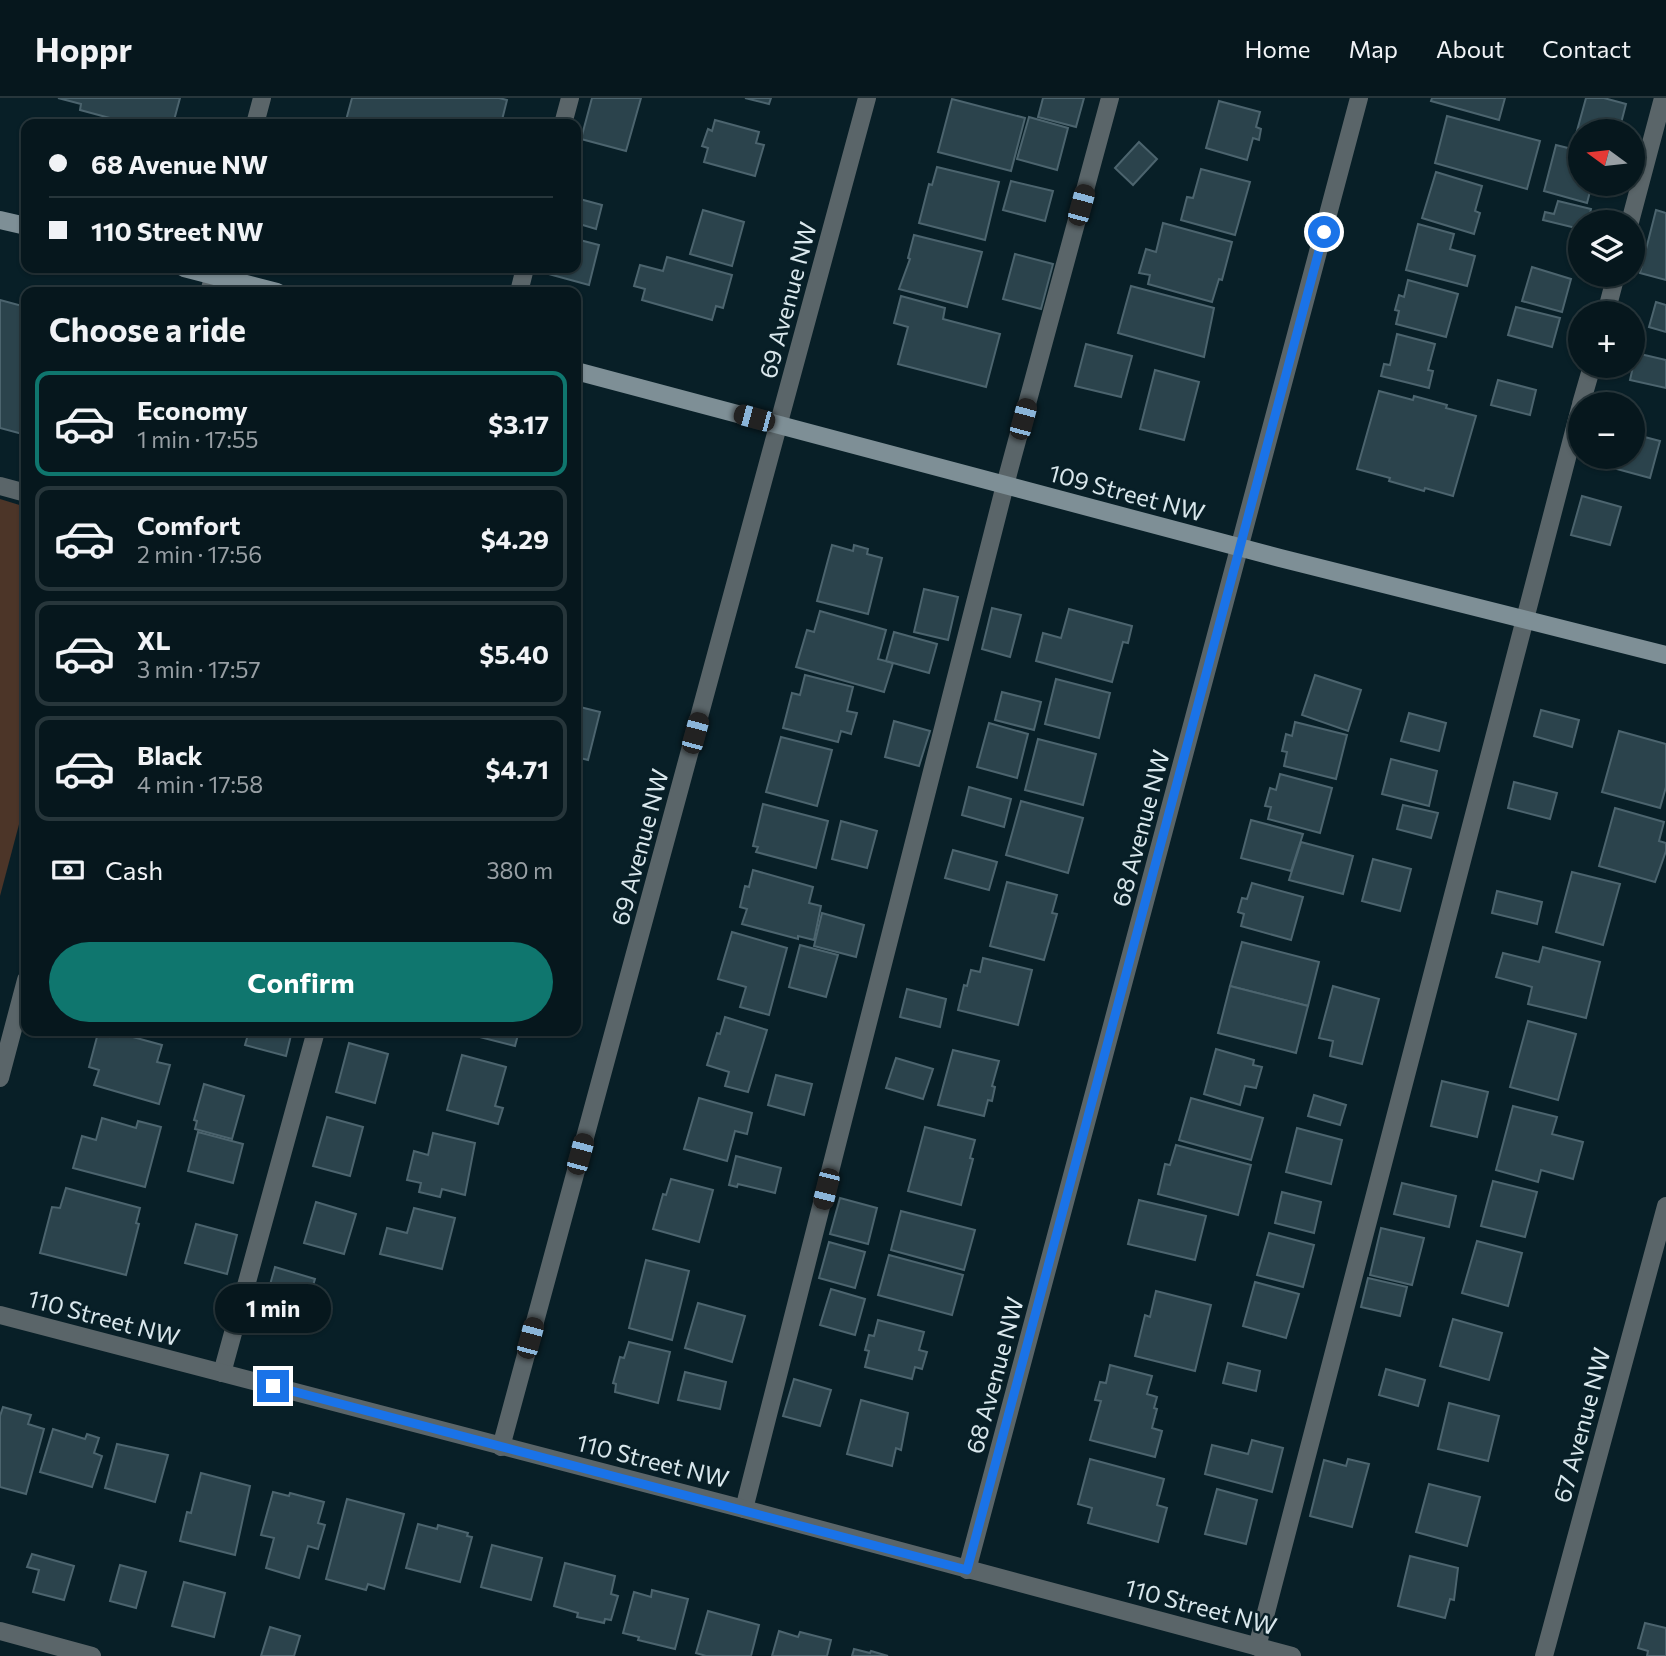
<!DOCTYPE html>
<meta charset="utf-8">
<style>
:root{--surface:#06171d;--page:#0f2026;--text:#f1f3f6;--muted:#989fa4;--line:#27363b;--accent:#0f766e}
body{margin:0;font-family:Commissioner,sans-serif;background:var(--page);color:var(--text);height:100vh;display:flex;flex-direction:column;font-size:26px;white-space:nowrap}
*{box-sizing:border-box;margin:0}
p{font-size:23px;color:var(--muted)}
.icon{flex:none;width:38px;height:38px;fill:none;stroke:currentColor;stroke-width:2;stroke-linecap:round;stroke-linejoin:round}
.map{position:relative;flex:1;overflow:hidden}
.sheet{position:absolute;left:21px;top:189px;width:560px;height:749px;display:flex;flex-direction:column;background:var(--surface);border-radius:14px;box-shadow:0 2px 5px #0004,0 0 0 2px var(--line)}
.sheet>*{flex:none}
.top-card{position:absolute;left:21px;top:21px;width:560px;height:154px;border-radius:14px;box-shadow:0 2px 5px #0004,0 0 0 2px var(--line);display:grid;align-content:center;height:154px;padding:0 28px;background:var(--surface)}
.needle{width:46px;rotate:285deg}
.fabs{position:absolute;left:1568px;top:21px;display:grid;gap:14px}
.fabs a{display:grid;place-items:center;width:77px;height:77px;border-radius:50%;background:var(--surface);box-shadow:0 2px 5px #0004,0 0 0 2px var(--line);font-size:35px}
.end{position:absolute;width:32px;height:32px;margin:-16px;border:9px solid #1a73e8;background:#fff;box-shadow:0 0 0 4px #fff}
.from{border-radius:50%}
.bubble{position:absolute;height:49px;border-radius:24px;background:var(--surface);box-shadow:0 2px 5px #0004,0 0 0 2px var(--line);font-size:23px;font-weight:700;line-height:49px;text-align:center}
.car{position:absolute;width:21px;height:42px;margin:-21px -10px;border-radius:9px;box-shadow:0 0 5px 2px #0007;background:linear-gradient(#222 24%,#8ab4d8 0 40%,#222 0 76%,#8ab4d8 0 86%,#222 0)}
.top-card b{display:flex;align-items:center;gap:24px;height:66px;font-size:26px}
.top-card b+b{border-top:2px solid var(--line)}
.top-card i{width:18px;height:18px;background:var(--text)}
ul{padding:0;list-style:none}
li{display:flex;align-items:center;gap:21px;height:105px;margin:0 14px 10px;padding:0 14px;border:4px solid var(--line);border-radius:14px}
li div{flex:1}
li b{display:block;font-size:26px}
li em{font-style:normal;font-weight:700}
li.active{border-color:var(--accent)}
li>.icon{width:63px;height:63px;stroke-width:1.5}
h2{padding:0 28px;font-size:32px;line-height:84px}
.pay{display:flex;align-items:center;gap:18px;height:77px;padding:0 28px;font-size:26px}
.pay p{margin-inline-start:auto}
.action{display:flex;gap:14px;margin-top:auto;padding:14px 28px}
.action a{flex:1;height:80px;border-radius:42px;background:var(--accent);color:#fff;font-size:28px;font-weight:700;line-height:80px;text-align:center}
header{display:flex;align-items:center;gap:42px;box-sizing:border-box;height:98px;padding:0 35px;background:var(--surface);border-bottom:2px solid var(--line)}
header strong{font-size:33px}
nav{display:flex;gap:38px;margin-inline-start:auto;font-size:24px}
.map>svg:first-child{display:block}
</style>
<header>
<strong>Hoppr</strong>
<nav><a>Home</a><a>Map</a><a>About</a><a>Contact</a></nav>
</header>
<div class="map">
<svg width="1666" height="1558" viewBox="0 0 1666 1558">
<rect width="100%" height="100%" fill="#081f27"/>
<polygon fill="#4c3528" points="0,401 26,409 26,700 0,798"/>
<g fill="#2b434c" stroke="#4c646e" stroke-width="2">
<polygon points="58,0 180,0 173,26 132,26 80,12 81,6"/>
<polygon points="352,0 499,0 507,2 501,26 345,26"/>
<polygon points="592,0 641,0 626,53 581,41"/>
<polygon points="745,0 771,0 769,6"/>
<polygon points="1043,0 1084,0 1076,29 1038,19"/>
<polygon points="1432,0 1505,0 1499,22 1431,3"/>
<polygon points="1586,0 1604,0 1626,6 1619,33 1580,33 1580,41 1575,40"/>
<polygon points="952,1 1025,20 1011,73 938,54"/>
<polygon points="1219,3 1260,14 1256,29 1261,31 1259,42 1253,40 1247,62 1206,50"/>
<polygon points="1447,18 1540,43 1527,91 1435,65"/>
<polygon points="1029,19 1068,30 1057,72 1017,61"/>
<polygon points="715,22 759,34 756,45 764,47 755,78 704,64 708,50 702,48 708,31 712,33"/>
<polygon points="1139,44 1157,61 1133,87 1115,70"/>
<polygon points="1556,47 1580,53 1580,86 1592,86 1587,105 1544,93"/>
<polygon points="937,69 999,84 985,142 919,125 929,86 932,87"/>
<polygon points="1201,71 1250,84 1235,137 1181,122 1187,99 1193,100"/>
<polygon points="1436,74 1482,88 1475,113 1480,115 1474,136 1422,120"/>
<polygon points="1011,83 1053,93 1045,123 1003,112"/>
<polygon points="576,100 602,107 596,131 576,125"/>
<polygon points="1558,103 1591,111 1588,124 1580,124 1580,131 1543,122 1545,114 1554,116"/>
<polygon points="703,112 744,124 732,168 690,156"/>
<polygon points="1656,112 1666,115 1666,182 1640,175"/>
<polygon points="1163,125 1232,144 1222,182 1219,181 1212,204 1148,186 1150,177 1139,175 1146,151 1156,154"/>
<polygon points="1418,126 1454,136 1450,151 1475,158 1467,188 1406,172"/>
<polygon points="914,137 982,154 967,209 899,191 910,161 908,160"/>
<polygon points="576,141 599,147 589,187 545,175 546,170 576,170"/>
<polygon points="1015,156 1053,166 1041,211 1003,201"/>
<polygon points="667,159 732,177 723,210 716,208 712,222 642,202 645,191 634,188 640,167 663,173"/>
<polygon points="1532,169 1571,181 1562,214 1522,203"/>
<polygon points="1408,182 1458,196 1446,239 1396,226 1399,213 1395,212 1399,197 1404,199"/>
<polygon points="1131,188 1214,210 1204,259 1118,235"/>
<polygon points="901,198 945,210 943,221 1000,236 986,289 898,266 908,229 894,225"/>
<polygon points="0,202 26,209 26,337 0,330"/>
<polygon points="1656,204 1666,207 1666,234 1649,229"/>
<polygon points="1516,209 1560,220 1552,249 1508,237"/>
<polygon points="1397,236 1435,246 1428,272 1433,273 1429,290 1381,278 1384,266 1390,267"/>
<polygon points="1086,246 1132,258 1121,299 1075,288"/>
<polygon points="1636,255 1666,262 1666,290 1630,282"/>
<polygon points="1155,272 1199,284 1184,342 1140,331"/>
<polygon points="1498,282 1536,292 1530,317 1491,307"/>
<polygon points="1379,293 1413,302 1414,298 1447,307 1446,310 1476,318 1453,398 1425,390 1424,393 1389,383 1390,380 1357,371"/>
<polygon points="1633,336 1660,343 1650,380 1606,368 1609,359 1633,359"/>
<polygon points="1582,398 1621,409 1610,447 1571,437"/>
<polygon points="832,447 853,453 854,447 868,451 867,456 882,460 868,516 817,503"/>
<polygon points="924,491 958,499 948,542 914,534"/>
<polygon points="992,510 1021,517 1010,559 982,551"/>
<polygon points="1069,511 1132,528 1128,545 1123,544 1112,584 1036,563 1043,535 1061,540"/>
<polygon points="820,513 886,532 878,561 893,565 884,594 796,569 807,532 814,534"/>
<polygon points="894,534 937,546 929,575 886,563"/>
<polygon points="805,577 853,589 847,613 857,615 851,636 841,633 838,644 783,630 792,595 800,597"/>
<polygon points="1315,577 1361,592 1348,633 1302,617"/>
<polygon points="1056,581 1110,595 1099,640 1045,626"/>
<polygon points="1002,594 1041,604 1034,632 995,622"/>
<polygon points="576,608 600,614 588,662 576,659"/>
<polygon points="1541,612 1579,622 1572,649 1534,638"/>
<polygon points="1409,615 1446,625 1439,653 1401,643"/>
<polygon points="894,623 930,633 919,668 885,659"/>
<polygon points="1295,624 1347,637 1336,681 1284,668 1287,654 1282,653 1286,636 1292,638"/>
<polygon points="989,625 1028,636 1017,680 977,669"/>
<polygon points="1619,633 1666,646 1666,689 1660,710 1602,694"/>
<polygon points="781,639 832,652 817,708 766,694"/>
<polygon points="1038,641 1096,656 1083,707 1025,692"/>
<polygon points="1391,661 1437,673 1429,708 1382,696"/>
<polygon points="1280,676 1332,690 1320,735 1268,721 1271,709 1265,708 1270,690 1276,692"/>
<polygon points="1514,684 1557,695 1550,721 1508,710"/>
<polygon points="969,689 1011,701 1004,729 962,717"/>
<polygon points="1021,703 1083,720 1068,775 1006,757"/>
<polygon points="763,706 828,723 816,770 756,754 758,749 753,748"/>
<polygon points="1403,707 1438,715 1431,740 1397,731"/>
<polygon points="1615,710 1664,724 1659,743 1666,745 1666,753 1655,784 1599,768"/>
<polygon points="1251,722 1303,736 1291,773 1241,760"/>
<polygon points="841,723 877,733 867,770 832,761"/>
<polygon points="1301,744 1353,758 1343,796 1289,782"/>
<polygon points="953,752 997,764 989,792 945,780"/>
<polygon points="1373,761 1411,771 1400,813 1362,803"/>
<polygon points="753,772 813,789 809,805 821,808 814,842 798,838 798,841 742,826 747,811 740,809 745,788 749,789"/>
<polygon points="1572,774 1620,786 1603,847 1556,834"/>
<polygon points="1007,784 1057,797 1052,815 1057,816 1044,862 990,848"/>
<polygon points="1252,785 1303,799 1291,842 1241,828 1244,816 1238,814 1242,800 1247,801"/>
<polygon points="1497,793 1542,804 1537,826 1492,815"/>
<polygon points="822,815 864,827 856,859 814,848"/>
<polygon points="732,834 787,850 769,917 740,909 746,889 718,881"/>
<polygon points="1242,844 1319,864 1308,908 1230,888"/>
<polygon points="800,847 838,857 826,899 789,889"/>
<polygon points="1543,849 1600,864 1586,920 1528,906 1532,889 1496,879 1503,855 1539,864"/>
<polygon points="983,860 1032,872 1018,927 958,912 964,887 967,888 971,872 980,874"/>
<polygon points="1230,888 1308,908 1296,955 1218,935"/>
<polygon points="1333,888 1379,901 1362,966 1330,958 1333,943 1319,940"/>
<polygon points="907,891 946,901 940,929 900,919"/>
<polygon points="725,919 767,932 748,994 725,988 729,974 707,967 717,935 720,936"/>
<polygon points="1528,923 1576,936 1558,1002 1510,989"/>
<polygon points="111,933 162,947 157,964 170,967 159,1006 94,987 99,972 89,969 98,935 109,939"/>
<polygon points="249,933 292,933 286,958 245,947"/>
<polygon points="469,933 519,933 515,948 468,936"/>
<polygon points="349,945 388,956 375,1005 336,994"/>
<polygon points="1216,951 1254,962 1253,967 1262,969 1256,990 1245,988 1240,1007 1204,996"/>
<polygon points="953,952 999,963 992,988 995,989 992,1003 988,1002 984,1018 938,1007"/>
<polygon points="462,957 506,969 495,1008 503,1010 498,1026 447,1012"/>
<polygon points="896,960 933,971 923,1001 886,990"/>
<polygon points="776,977 812,986 804,1017 768,1007"/>
<polygon points="1442,983 1488,994 1477,1039 1431,1028"/>
<polygon points="204,986 244,998 232,1041 195,1031 197,1023 194,1022"/>
<polygon points="1314,997 1346,1007 1340,1027 1308,1018"/>
<polygon points="699,1000 752,1015 747,1036 735,1033 727,1063 684,1051"/>
<polygon points="1191,1000 1263,1020 1251,1062 1179,1042"/>
<polygon points="1513,1008 1557,1019 1552,1036 1583,1044 1573,1081 1541,1072 1538,1084 1496,1072"/>
<polygon points="327,1019 363,1029 350,1078 313,1068"/>
<polygon points="102,1020 136,1030 138,1023 161,1029 145,1089 73,1070 82,1038 96,1042"/>
<polygon points="925,1029 975,1042 970,1060 973,1061 961,1107 908,1093"/>
<polygon points="1297,1030 1342,1042 1331,1086 1286,1074"/>
<polygon points="198,1034 243,1046 233,1085 188,1073"/>
<polygon points="433,1035 475,1045 465,1097 442,1091 440,1099 419,1094 421,1085 407,1082 414,1053 428,1057"/>
<polygon points="1176,1047 1251,1067 1238,1117 1158,1096 1165,1066 1170,1067"/>
<polygon points="736,1058 781,1070 775,1095 738,1086 737,1089 729,1087"/>
<polygon points="671,1081 713,1092 699,1144 653,1131 663,1096 666,1097"/>
<polygon points="1493,1083 1537,1094 1525,1139 1481,1128"/>
<polygon points="1402,1085 1456,1098 1449,1129 1394,1116"/>
<polygon points="66,1090 140,1110 136,1125 139,1126 126,1177 40,1155 52,1109 60,1110"/>
<polygon points="1282,1094 1321,1104 1314,1135 1275,1125"/>
<polygon points="840,1100 877,1110 868,1146 830,1136"/>
<polygon points="1139,1102 1206,1118 1195,1162 1128,1146"/>
<polygon points="316,1104 356,1116 344,1156 304,1145"/>
<polygon points="414,1110 455,1120 442,1171 380,1156 387,1130 407,1135"/>
<polygon points="901,1113 975,1132 964,1172 891,1152"/>
<polygon points="196,1126 237,1137 227,1176 185,1165"/>
<polygon points="1381,1130 1424,1140 1412,1187 1370,1177"/>
<polygon points="1269,1135 1314,1147 1303,1189 1257,1177"/>
<polygon points="1477,1143 1522,1155 1508,1208 1462,1195"/>
<polygon points="829,1144 865,1154 855,1190 819,1180"/>
<polygon points="889,1157 963,1177 952,1217 878,1197"/>
<polygon points="646,1162 689,1173 672,1242 629,1230"/>
<polygon points="275,1169 315,1181 301,1226 262,1215"/>
<polygon points="1368,1180 1407,1189 1400,1218 1361,1209"/>
<polygon points="1255,1184 1299,1196 1286,1240 1243,1228"/>
<polygon points="831,1191 865,1201 855,1237 820,1227"/>
<polygon points="1156,1193 1211,1207 1195,1273 1135,1258 1145,1217 1150,1219"/>
<polygon points="698,1205 745,1218 732,1264 685,1250"/>
<polygon points="1453,1221 1502,1235 1489,1282 1440,1268"/>
<polygon points="878,1222 924,1234 919,1252 927,1254 922,1271 915,1269 912,1281 865,1269 869,1253 865,1252 869,1237 874,1238"/>
<polygon points="629,1244 670,1254 658,1305 615,1294 616,1286 613,1285 620,1259 624,1260"/>
<polygon points="1228,1265 1260,1273 1256,1293 1223,1285"/>
<polygon points="1110,1267 1152,1278 1147,1296 1157,1299 1154,1310 1157,1311 1152,1330 1162,1333 1155,1359 1090,1342 1101,1303 1095,1302 1100,1284 1106,1285"/>
<polygon points="1386,1271 1425,1282 1418,1308 1379,1297"/>
<polygon points="685,1274 726,1284 720,1311 678,1302"/>
<polygon points="794,1281 831,1292 820,1328 783,1318"/>
<polygon points="861,1302 908,1315 901,1352 896,1350 892,1368 847,1356"/>
<polygon points="1449,1305 1499,1318 1488,1363 1438,1351"/>
<polygon points="3,1309 31,1317 28,1326 44,1331 26,1396 0,1389 0,1318"/>
<polygon points="53,1331 85,1341 87,1336 99,1340 94,1355 102,1358 92,1389 40,1374"/>
<polygon points="1252,1342 1283,1350 1272,1394 1205,1376 1212,1347 1248,1356"/>
<polygon points="117,1346 168,1357 155,1404 105,1390"/>
<polygon points="1090,1361 1164,1381 1157,1407 1167,1410 1158,1444 1088,1425 1092,1410 1078,1406"/>
<polygon points="1348,1361 1369,1366 1352,1429 1310,1418 1324,1362 1346,1368"/>
<polygon points="201,1375 250,1388 235,1457 180,1443 187,1414 191,1415"/>
<polygon points="1429,1386 1480,1399 1467,1448 1416,1434"/>
<polygon points="1217,1391 1257,1402 1246,1446 1205,1436"/>
<polygon points="273,1394 289,1398 290,1395 324,1404 318,1425 325,1427 318,1451 308,1448 299,1480 266,1470 274,1440 261,1437"/>
<polygon points="347,1401 404,1416 384,1491 368,1486 366,1492 326,1481"/>
<polygon points="418,1426 437,1431 438,1427 468,1435 467,1438 472,1439 460,1484 406,1470"/>
<polygon points="492,1447 542,1460 531,1502 481,1489"/>
<polygon points="32,1456 74,1468 64,1502 33,1494 39,1472 27,1469"/>
<polygon points="1410,1458 1458,1470 1454,1502 1450,1501 1445,1520 1398,1508"/>
<polygon points="565,1465 615,1478 611,1496 618,1498 611,1522 605,1521 604,1525 577,1519 578,1515 554,1508"/>
<polygon points="120,1467 146,1474 136,1510 110,1503"/>
<polygon points="184,1484 225,1495 214,1539 172,1528"/>
<polygon points="652,1492 688,1501 675,1551 638,1542 639,1539 623,1535 634,1494 651,1499"/>
<polygon points="708,1513 759,1527 751,1558 706,1558 696,1555"/>
<polygon points="1645,1525 1666,1530 1666,1558 1647,1558 1648,1553 1638,1550"/>
<polygon points="270,1529 300,1538 294,1558 261,1558"/>
<polygon points="779,1533 798,1539 800,1534 831,1542 827,1558 772,1558"/>
<polygon points="854,1551 870,1555 871,1553 888,1558 852,1558"/>
</g>
<g fill="none" stroke-linecap="round" stroke-linejoin="round">
<g stroke="#5a6569" stroke-width="18">
<polyline points="563,26 570,0"/>
<polyline points="1630,124 1663,0"/>
<polyline points="519,194 525,170"/>
<polyline points="1606,215 1616,177"/>
<polyline points="1581,306 1592,268"/>
<polyline points="0,388 26,395"/>
<polyline points="222,1275 316,933"/>
<polyline points="744,1411 1005,387 1110,0"/>
<polyline points="0,1533 92,1558"/>
<polyline points="1257,1549 1580,310"/>
</g>
<g stroke="#5a6569" stroke-width="18">
<polyline points="255,26 262,0"/>
<polyline points="209,194 216,170"/>
<polyline points="0,980 26,882"/>
<polyline points="0,1217 744,1411 1292,1558"/>
<polyline points="501,1349 867,0"/>
<polyline points="967,1472 1359,0"/>
<polyline points="1544,1558 1666,1108"/>
</g>
<g stroke="#7e8f96" stroke-width="18">
<polyline points="0,122 26,128"/>
<polyline points="184,170 277,194"/>
<polyline points="576,273 1280,460 1666,557"/>
</g>
</g>
<g fill="none" stroke-linecap="round" stroke-linejoin="round">
<polyline stroke="#1a73e8" stroke-width="9" points="273,1288 967,1472 1324,134"/>
</g>
<g text-anchor="middle" dominant-baseline="central" stroke-width="5" stroke-linejoin="round" paint-order="stroke">
<g font-size="24" fill="#d9e7ec" stroke="#081f27">
<text transform="translate(787 202) rotate(-75)">69 Avenue NW</text>
<text transform="translate(1127 394) rotate(15)">109 Street NW</text>
<text transform="translate(1140 730) rotate(-75)">68 Avenue NW</text>
<text transform="translate(639 749) rotate(-75)">69 Avenue NW</text>
<text transform="translate(104 1219) rotate(15)">110 Street NW</text>
<text transform="translate(994 1277) rotate(-75)">68 Avenue NW</text>
<text transform="translate(1581 1327) rotate(-75)">67 Avenue NW</text>
<text transform="translate(653 1362) rotate(14)">110 Street NW</text>
<text transform="translate(1201 1508) rotate(15)">110 Street NW</text>
</g>
</g>
</svg>
<div class="fabs">
<a><svg class="needle" viewBox="-14 -14 28 28"><path d="M0-13l5 13h-10z" fill="#e53935"/><path d="M0 13l5-13h-10z" fill="#989fa4"/></svg></a>
<a><svg class="icon" aria-label="layers" viewBox="0 0 24 24"><path d="M12 4l9 5-9 5-9-5zM3 14l9 5 9-5"/></svg></a>
<a>+</a>
<a>−</a>
</div>
<i class="end from" style="left:1324px;top:134px"></i>
<i class="end" style="left:273px;top:1288px"></i>
<div class="bubble" style="left:215px;top:1186px;width:116px">1 min</div>
<i class="car" style="left:1081px;top:107px;rotate:15deg"></i>
<i class="car" style="left:754px;top:320px;rotate:285deg"></i>
<i class="car" style="left:1023px;top:321px;rotate:15deg"></i>
<i class="car" style="left:695px;top:635px;rotate:15deg"></i>
<i class="car" style="left:580px;top:1056px;rotate:15deg"></i>
<i class="car" style="left:826px;top:1091px;rotate:194deg"></i>
<i class="car" style="left:530px;top:1240px;rotate:15deg"></i>
<div class="top-card">
<b><i class="from"></i>68 Avenue NW</b>
<b><i></i>110 Street NW</b>
</div>
<section class="sheet">
<h2>Choose a ride</h2>
<ul>
<li class="active"><svg class="icon" aria-label="car" viewBox="0 0 24 24"><path d="M5 17H2v-5l4-1 3-4h7l3 4 3 1v5h-3M9 17h6M6 11h13"/><circle cx="7" cy="17" r="2"/><circle cx="17" cy="17" r="2"/></svg><div><b>Economy</b><p>1 min · 17:55</p></div><em>$3.17</em></li>
<li><svg class="icon" aria-label="car" viewBox="0 0 24 24"><path d="M5 17H2v-5l4-1 3-4h7l3 4 3 1v5h-3M9 17h6M6 11h13"/><circle cx="7" cy="17" r="2"/><circle cx="17" cy="17" r="2"/></svg><div><b>Comfort</b><p>2 min · 17:56</p></div><em>$4.29</em></li>
<li><svg class="icon" aria-label="car" viewBox="0 0 24 24"><path d="M5 17H2v-5l4-1 3-4h7l3 4 3 1v5h-3M9 17h6M6 11h13"/><circle cx="7" cy="17" r="2"/><circle cx="17" cy="17" r="2"/></svg><div><b>XL</b><p>3 min · 17:57</p></div><em>$5.40</em></li>
<li><svg class="icon" aria-label="car" viewBox="0 0 24 24"><path d="M5 17H2v-5l4-1 3-4h7l3 4 3 1v5h-3M9 17h6M6 11h13"/><circle cx="7" cy="17" r="2"/><circle cx="17" cy="17" r="2"/></svg><div><b>Black</b><p>4 min · 17:58</p></div><em>$4.71</em></li>
</ul>
<div class="pay"><svg class="icon" aria-label="cash" viewBox="0 0 24 24"><path d="M3 7h18v10H3z"/><circle cx="12" cy="12" r="2"/></svg>Cash<p>380 m</p></div>
<div class="action"><a>Confirm</a></div>
</section>
</div>
